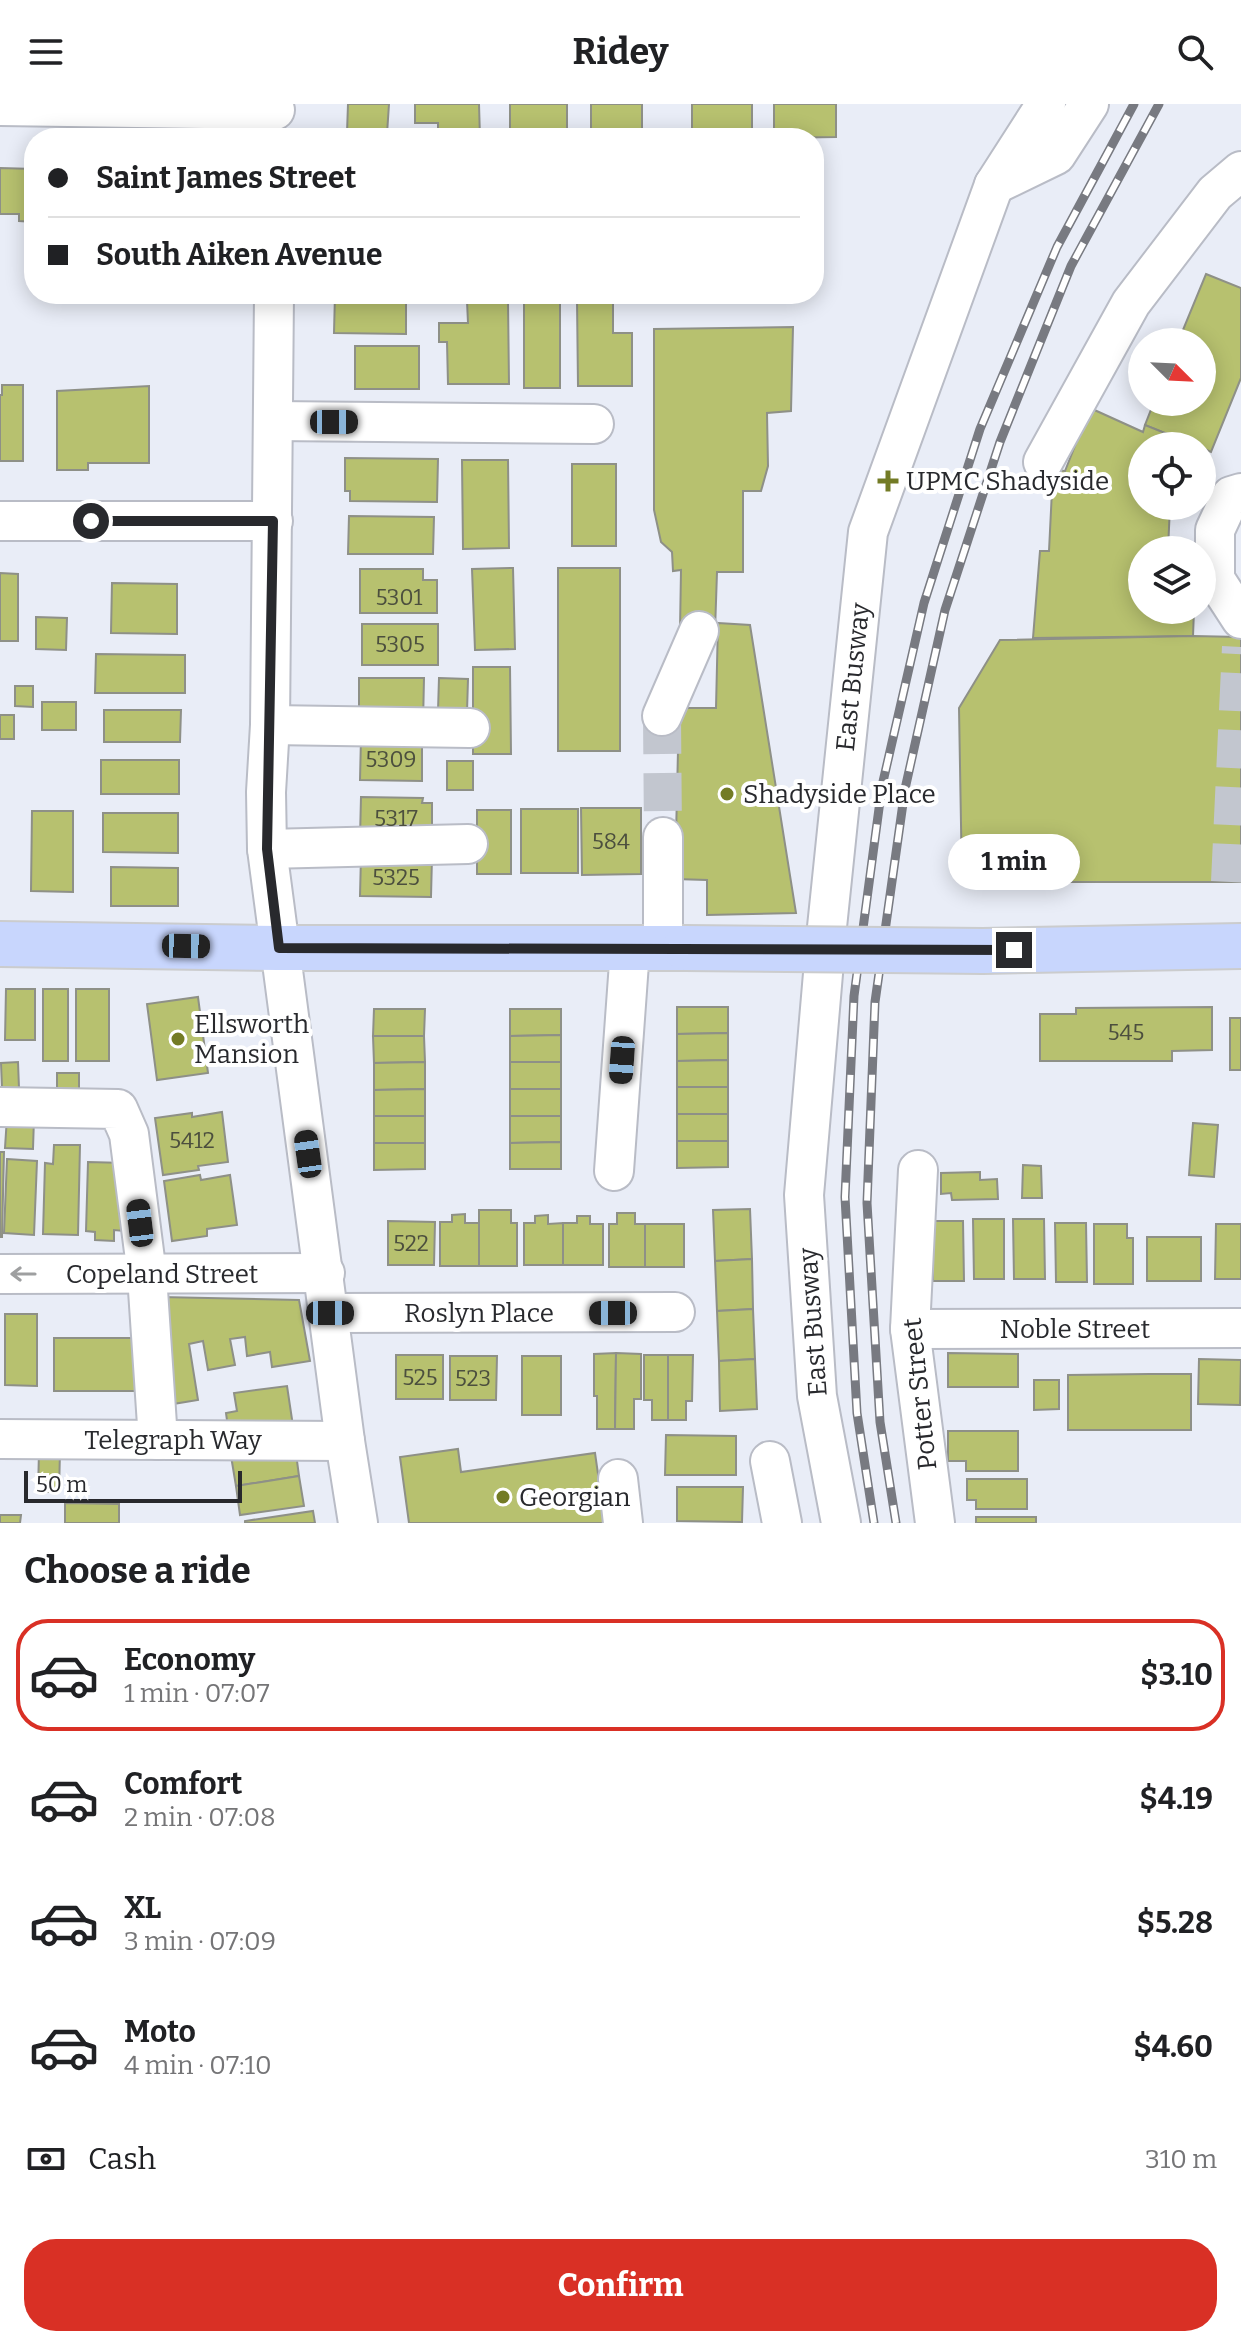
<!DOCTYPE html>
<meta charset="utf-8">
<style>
:root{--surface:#fff;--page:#f6f6f6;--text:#202124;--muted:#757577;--line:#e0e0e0;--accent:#d93025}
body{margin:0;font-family:Bitter,serif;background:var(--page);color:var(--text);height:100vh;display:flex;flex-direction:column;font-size:30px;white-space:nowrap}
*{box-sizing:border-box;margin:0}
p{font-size:26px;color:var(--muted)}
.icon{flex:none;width:44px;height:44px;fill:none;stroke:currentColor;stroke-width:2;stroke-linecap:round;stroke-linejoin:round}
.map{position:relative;height:1419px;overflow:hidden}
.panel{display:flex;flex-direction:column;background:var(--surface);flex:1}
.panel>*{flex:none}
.guide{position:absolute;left:24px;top:24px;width:800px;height:176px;border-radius:32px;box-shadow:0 4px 20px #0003;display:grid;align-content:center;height:176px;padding:0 24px;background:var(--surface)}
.needle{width:52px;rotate:114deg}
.tools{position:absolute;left:1128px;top:224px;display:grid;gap:16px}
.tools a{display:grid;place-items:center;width:88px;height:88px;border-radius:50%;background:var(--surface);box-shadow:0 4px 20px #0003;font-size:40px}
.scale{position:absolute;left:24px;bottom:20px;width:218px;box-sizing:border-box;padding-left:8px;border:4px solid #28292d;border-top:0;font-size:22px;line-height:28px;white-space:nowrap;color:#28292d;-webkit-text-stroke:6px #fff;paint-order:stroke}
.end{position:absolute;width:36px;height:36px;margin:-18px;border:10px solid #28292d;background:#fff;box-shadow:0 0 0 4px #fff}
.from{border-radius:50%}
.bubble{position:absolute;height:56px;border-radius:28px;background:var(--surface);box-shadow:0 4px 20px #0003;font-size:26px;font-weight:700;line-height:56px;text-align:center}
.car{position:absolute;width:24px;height:48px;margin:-24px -12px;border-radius:10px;box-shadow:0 0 6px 2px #0007;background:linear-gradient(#222 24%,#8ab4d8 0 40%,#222 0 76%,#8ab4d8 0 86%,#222 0)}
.guide b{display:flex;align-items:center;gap:28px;height:76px;font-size:30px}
.guide b+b{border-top:2px solid var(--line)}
.guide i{width:20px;height:20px;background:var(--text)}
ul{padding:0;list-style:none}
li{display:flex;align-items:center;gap:24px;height:112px;margin:0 16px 12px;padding:0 8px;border:4px solid transparent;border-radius:32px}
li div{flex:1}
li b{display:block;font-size:30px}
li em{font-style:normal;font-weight:700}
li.on{border-color:var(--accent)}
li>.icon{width:72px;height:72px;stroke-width:1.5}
h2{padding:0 24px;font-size:36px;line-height:96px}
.pay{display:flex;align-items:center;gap:20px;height:88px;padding:0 24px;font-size:30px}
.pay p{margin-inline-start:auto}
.action{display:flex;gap:16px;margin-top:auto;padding:16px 24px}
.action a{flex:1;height:92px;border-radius:32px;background:var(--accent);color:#fff;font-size:32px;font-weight:700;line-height:92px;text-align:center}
header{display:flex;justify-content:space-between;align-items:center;height:104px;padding:0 24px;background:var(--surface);font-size:36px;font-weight:700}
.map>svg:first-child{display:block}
</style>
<header><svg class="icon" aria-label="menu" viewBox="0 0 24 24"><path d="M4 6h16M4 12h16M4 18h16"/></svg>Ridey<svg class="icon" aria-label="search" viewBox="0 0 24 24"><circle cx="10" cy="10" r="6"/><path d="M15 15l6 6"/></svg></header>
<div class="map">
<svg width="1241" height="1419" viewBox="0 0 1241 1419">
<rect width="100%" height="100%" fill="#e9edf7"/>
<g fill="#b7c16f" stroke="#8e9087" stroke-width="2">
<polygon points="348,0 389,0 387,30 347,29"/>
<polygon points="415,0 479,0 480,34 438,34 438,19 415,19"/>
<rect x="510" y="0" width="57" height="28"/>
<rect x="591" y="0" width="51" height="31"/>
<rect x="692" y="0" width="60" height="30"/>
<polygon points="774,0 836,0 836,33 774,34"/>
<polygon points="0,64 34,65 34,118 19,117 19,110 0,110"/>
<polygon points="1206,170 1241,184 1241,274 1211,348 1202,344 1202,342 1197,342 1145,321 1154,298 1202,298 1202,238 1178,238"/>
<polygon points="335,190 406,190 406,230 334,229"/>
<rect x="524" y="193" width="36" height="91"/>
<polygon points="577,195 613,195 613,229 632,229 632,282 578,282"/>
<polygon points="467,197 508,197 509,280 448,280 447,238 439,238 439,219 468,219"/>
<polygon points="793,223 791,307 767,309 768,362 761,387 743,387 743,468 717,468 715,527 680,527 681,466 673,467 672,448 661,438 654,406 654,225"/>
<rect x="355" y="242" width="64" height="43"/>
<polygon points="2,281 23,281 23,357 0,357 0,291 2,291"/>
<polygon points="149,282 149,359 88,359 88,366 57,366 57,287"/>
<polygon points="1090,304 1143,328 1145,321 1185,337 1184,342 1142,342 1142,402 1170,402 1168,446 1142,446 1142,506 1194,506 1193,532 1033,534 1040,447 1049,447 1053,366 1065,367"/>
<polygon points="345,354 438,355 437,398 350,397 350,387 345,387"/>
<polygon points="462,356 508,356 509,444 463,445"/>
<rect x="572" y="360" width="44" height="82"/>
<polygon points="349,412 434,413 433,450 348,450"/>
<polygon points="513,464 515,545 475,546 472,465"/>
<rect x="558" y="464" width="62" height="183"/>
<polygon points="360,465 423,465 423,476 437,476 437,509 360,509"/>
<polygon points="0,469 18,470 18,537 0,537"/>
<polygon points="112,479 177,480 177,530 111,529"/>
<polygon points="36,513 67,514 66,546 36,545"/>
<polygon points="718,519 750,521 796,809 707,811 707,776 675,775 679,604 716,604"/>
<rect x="362" y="520" width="76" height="41"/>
<polygon points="1193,532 1241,533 1241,778 962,778 959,604 1000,536"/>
<polygon points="96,550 185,551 185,589 95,589"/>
<polygon points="473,563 510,563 511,650 473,650"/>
<polygon points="359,574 424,574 423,620 359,619"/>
<polygon points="439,574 468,575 467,608 438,607"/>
<polygon points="15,582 33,582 33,603 15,602"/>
<rect x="42" y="598" width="34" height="28"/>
<polygon points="104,606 181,606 180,638 104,638"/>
<rect x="0" y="611" width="14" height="24"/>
<polygon points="361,634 422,635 422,677 360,676"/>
<rect x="101" y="656" width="78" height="34"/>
<rect x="447" y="657" width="26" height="29"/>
<polygon points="361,693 423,694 422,699 432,699 432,730 360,734"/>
<polygon points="581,704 641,704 641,770 582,771"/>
<rect x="521" y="705" width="57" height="64"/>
<rect x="477" y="706" width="34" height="64"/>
<polygon points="32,707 73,707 73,788 31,787"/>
<polygon points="103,709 178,709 178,749 103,748"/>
<polygon points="361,752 432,753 431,793 360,792"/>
<polygon points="111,763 178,764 178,802 111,802"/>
<polygon points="6,885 35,885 35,936 5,936"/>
<rect x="43" y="885" width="25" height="72"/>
<rect x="76" y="885" width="33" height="72"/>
<polygon points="198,893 208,969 157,976 147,900"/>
<polygon points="677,903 728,903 728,929 677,930"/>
<polygon points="1212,903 1212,946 1172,947 1172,957 1040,957 1040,910 1076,910 1076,904"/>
<polygon points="374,905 425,905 424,932 373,932"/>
<polygon points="510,905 561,905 561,931 510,932"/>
<rect x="1230" y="914" width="11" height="52"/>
<polygon points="728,929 728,956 677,957 677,930"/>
<polygon points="561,931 561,958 510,958 510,932"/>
<polygon points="373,932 424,932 425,958 374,959"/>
<polygon points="728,956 728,983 677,983 677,957"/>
<polygon points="18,958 19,984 2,984 1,959"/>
<polygon points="425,958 425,985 374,986 374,959"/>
<rect x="510" y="958" width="51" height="27"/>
<rect x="57" y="969" width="22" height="23"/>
<rect x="677" y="983" width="51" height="27"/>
<polygon points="425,985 425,1012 374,1012 374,986"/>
<rect x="510" y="985" width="51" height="27"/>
<polygon points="222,1008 228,1058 198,1062 199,1066 163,1071 155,1014 192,1009 192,1013"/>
<rect x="677" y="1010" width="51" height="27"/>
<rect x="374" y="1012" width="51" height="27"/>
<polygon points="510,1012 561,1012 561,1038 510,1039"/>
<polygon points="7,1013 34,1014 33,1045 5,1044"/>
<polygon points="1193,1019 1218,1021 1214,1073 1189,1071"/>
<polygon points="677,1037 728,1037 728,1063 677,1064"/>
<polygon points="561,1038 561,1065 510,1065 510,1039"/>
<polygon points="374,1039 425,1039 425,1065 374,1066"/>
<polygon points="54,1041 80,1041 78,1131 43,1130 45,1059 53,1060"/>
<polygon points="0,1048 4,1048 2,1133 0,1133"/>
<polygon points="7,1055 37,1057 34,1131 4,1129"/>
<polygon points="88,1058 125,1059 124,1127 114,1126 114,1137 95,1136 95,1128 86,1127"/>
<polygon points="1023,1061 1041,1062 1042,1094 1022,1094"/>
<polygon points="980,1068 980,1076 997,1075 998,1095 952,1096 951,1089 941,1090 941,1069"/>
<polygon points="200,1071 201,1076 230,1071 237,1121 207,1125 207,1132 172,1137 164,1077"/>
<polygon points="750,1105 752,1155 715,1157 713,1106"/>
<polygon points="479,1106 511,1106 511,1119 517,1119 517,1162 479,1162"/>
<polygon points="617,1109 635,1109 635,1120 645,1120 645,1163 609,1163 609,1120 617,1120"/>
<polygon points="465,1110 465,1119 479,1119 479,1162 440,1162 440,1118 452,1118 452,1111"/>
<polygon points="548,1111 548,1120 563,1119 563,1161 524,1161 524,1119 535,1119 535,1112"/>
<polygon points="577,1112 590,1112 590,1120 603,1120 603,1161 563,1161 563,1119 577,1119"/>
<polygon points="973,1115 1004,1115 1004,1175 974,1175"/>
<polygon points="1013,1115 1044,1115 1045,1175 1014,1175"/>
<polygon points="388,1117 435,1118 434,1161 388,1161"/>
<polygon points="933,1117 963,1117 964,1177 933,1177"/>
<polygon points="1055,1119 1086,1119 1087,1178 1056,1178"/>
<rect x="645" y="1120" width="39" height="43"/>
<polygon points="1094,1120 1127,1120 1127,1134 1133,1134 1133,1180 1094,1180"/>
<polygon points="1216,1120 1241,1120 1241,1175 1215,1175"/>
<rect x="1147" y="1133" width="54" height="44"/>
<polygon points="752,1155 753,1205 717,1207 715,1157"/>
<polygon points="160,1193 299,1196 310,1257 272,1263 270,1248 247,1252 245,1233 230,1235 235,1261 208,1266 203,1237 189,1240 198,1296 173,1300"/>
<polygon points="753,1205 755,1255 719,1257 717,1207"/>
<polygon points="5,1210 37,1210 37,1282 5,1281"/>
<rect x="54" y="1234" width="89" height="53"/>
<polygon points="616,1249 615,1325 597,1325 597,1292 594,1292 594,1250"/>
<polygon points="616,1249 641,1250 641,1295 634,1295 634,1325 615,1325"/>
<polygon points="948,1249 1018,1250 1018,1283 948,1283"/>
<rect x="396" y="1251" width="47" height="44"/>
<polygon points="644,1251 668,1251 668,1316 652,1316 652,1296 644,1296"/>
<polygon points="668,1251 693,1251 692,1297 686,1297 686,1316 668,1316"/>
<polygon points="450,1252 497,1252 496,1296 450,1296"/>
<rect x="522" y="1252" width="39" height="59"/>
<polygon points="755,1255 757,1305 720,1307 719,1257"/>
<polygon points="1199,1255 1241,1256 1240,1301 1198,1300"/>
<polygon points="1149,1270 1191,1270 1191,1326 1068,1326 1068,1271"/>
<polygon points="1034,1276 1059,1276 1059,1305 1034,1306"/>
<polygon points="287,1282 293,1322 229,1331 226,1309 237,1307 234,1289"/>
<polygon points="948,1327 1018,1327 1018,1367 966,1367 966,1357 948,1357"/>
<polygon points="666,1331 736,1332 736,1371 665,1371"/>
<polygon points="295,1342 299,1372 236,1382 231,1352"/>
<polygon points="458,1345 461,1368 595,1349 605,1419 409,1419 400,1353"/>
<polygon points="39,1347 60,1347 59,1388 38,1388"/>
<polygon points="299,1372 304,1402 240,1411 236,1382"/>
<polygon points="967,1375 1027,1375 1027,1405 976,1405 976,1396 967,1396"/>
<polygon points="677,1383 743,1383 742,1418 677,1417"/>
<polygon points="65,1399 119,1400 119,1419 65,1419"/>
<polygon points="313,1407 315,1419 245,1419 245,1417"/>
<polygon points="0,1411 21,1411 20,1419 0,1419"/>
<rect x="976" y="1413" width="60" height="6"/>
</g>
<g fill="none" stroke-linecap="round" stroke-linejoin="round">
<g stroke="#c2c6cf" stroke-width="38" stroke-dasharray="38 19" stroke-linecap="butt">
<polyline points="662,612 663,733"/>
<polyline points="1230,778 1241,543"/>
</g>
<g stroke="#b9bcc6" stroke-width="42">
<g id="minor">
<polyline points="0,2 275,6"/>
<polyline points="994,81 1056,51 1089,0"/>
<polyline points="274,190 270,621 266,688 267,745 345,1337 358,1419"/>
<polyline points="273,317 594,320"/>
<polyline points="1043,358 1131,199 1215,89 1241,67"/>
<polyline points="1241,389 1231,392 1215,426 1215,475 1241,515"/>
<polyline points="0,417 273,417"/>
<polyline points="662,612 699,527"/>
<polyline points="270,621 470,624"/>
<polyline points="663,733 663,845"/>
<polyline points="267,745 468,740"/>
<polyline points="0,1003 118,1005 129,1030 147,1171 158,1336"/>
<polyline points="918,1066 910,1225 935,1419"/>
<polyline points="614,1067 630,845"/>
<polyline points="0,1170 325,1169"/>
<polyline points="330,1209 675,1208"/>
<polyline points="910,1225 1241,1224"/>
<polyline points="0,1335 345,1337"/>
<polyline points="770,1357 782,1419"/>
<polyline points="618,1375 623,1419"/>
<polyline points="841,1419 817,1292 804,1091 827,823 868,428 994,81 1046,0"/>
</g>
</g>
<g stroke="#cbcccd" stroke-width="48">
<g id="major">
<polyline points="0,840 279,844 685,844"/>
<polyline points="983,847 1241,842"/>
</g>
</g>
<use href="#minor" stroke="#fff" stroke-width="38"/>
<use href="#major" stroke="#c8d6fd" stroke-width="44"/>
<g stroke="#787a81" stroke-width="9">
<g id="rail">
<polyline points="874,1419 857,1309 845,1093 854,892 882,682 924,499 980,325 1057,143 1134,0"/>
<polyline points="896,1419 880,1318 867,1099 875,898 905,685 945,506 1000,338 1071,162 1159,0"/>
</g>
</g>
<use href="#rail" stroke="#fff" stroke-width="6" stroke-dasharray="18" stroke-linecap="butt"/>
<g stroke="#cbcccd" stroke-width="48" stroke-linecap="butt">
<polyline id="major-bridge" points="685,844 983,847"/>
</g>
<use href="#major-bridge" stroke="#c8d6fd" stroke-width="44"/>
</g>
<defs><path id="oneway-shaft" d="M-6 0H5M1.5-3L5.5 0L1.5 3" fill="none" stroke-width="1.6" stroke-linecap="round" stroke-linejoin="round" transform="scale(2)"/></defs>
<use stroke="#9e9fa0" href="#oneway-shaft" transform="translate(23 1170) rotate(-180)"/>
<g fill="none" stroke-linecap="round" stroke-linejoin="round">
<polyline stroke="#28292d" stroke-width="10" points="91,417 273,417 267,745 279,844 1014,846"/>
</g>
<g fill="#737b25" stroke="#fff" stroke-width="3">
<path d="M884 365h8v8h8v8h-8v8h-8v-8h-8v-8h8z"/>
<circle cx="727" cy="690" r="8"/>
<circle cx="178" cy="935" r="8"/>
<circle cx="503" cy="1393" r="8"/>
</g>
<g text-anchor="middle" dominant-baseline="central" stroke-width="8" stroke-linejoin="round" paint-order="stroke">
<g font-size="22" fill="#4c4f3e">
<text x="399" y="493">5301</text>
<text x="400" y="540">5305</text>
<text x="391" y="655">5309</text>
<text x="396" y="714">5317</text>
<text x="611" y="737">584</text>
<text x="396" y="773">5325</text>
<text x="1126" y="928">545</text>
<text x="192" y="1036">5412</text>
<text x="411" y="1139">522</text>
<text x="420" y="1273">525</text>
<text x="473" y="1274">523</text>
</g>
<g font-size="26" fill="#28292d" stroke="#fff" text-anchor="start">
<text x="906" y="377">UPMC Shadyside</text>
<text x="743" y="690">Shadyside Place</text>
<text x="194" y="920">Ellsworth<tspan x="194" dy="30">Mansion</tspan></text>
<text x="519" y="1393">Georgian</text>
</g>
<g font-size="26" fill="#28292d" stroke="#fff">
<text transform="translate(853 573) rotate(-84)">East Busway</text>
<text x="162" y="1170">Copeland Street</text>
<text x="479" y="1209">Roslyn Place</text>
<text transform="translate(813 1218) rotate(-94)">East Busway</text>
<text x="1075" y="1225">Noble Street</text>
<text transform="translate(920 1290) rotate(-96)">Potter Street</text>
<text x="173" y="1336">Telegraph Way</text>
</g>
</g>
</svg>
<div class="tools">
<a><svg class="needle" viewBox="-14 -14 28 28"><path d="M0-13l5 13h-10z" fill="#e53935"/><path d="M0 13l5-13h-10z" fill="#757577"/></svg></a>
<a><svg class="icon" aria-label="locate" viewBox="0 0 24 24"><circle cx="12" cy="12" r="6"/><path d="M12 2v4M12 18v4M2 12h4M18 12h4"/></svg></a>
<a><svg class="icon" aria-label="layers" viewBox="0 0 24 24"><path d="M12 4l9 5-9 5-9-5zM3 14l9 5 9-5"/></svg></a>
</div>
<div class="scale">50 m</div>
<i class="end from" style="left:91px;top:417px"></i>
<i class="end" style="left:1014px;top:846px"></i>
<div class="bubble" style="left:948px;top:730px;width:132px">1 min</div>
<i class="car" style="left:334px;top:318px;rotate:90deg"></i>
<i class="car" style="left:186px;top:842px;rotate:91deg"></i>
<i class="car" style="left:622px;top:956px;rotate:184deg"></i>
<i class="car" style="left:308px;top:1050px;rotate:352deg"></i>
<i class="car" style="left:140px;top:1119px;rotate:353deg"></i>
<i class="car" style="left:330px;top:1209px;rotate:90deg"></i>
<i class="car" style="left:613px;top:1209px;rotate:270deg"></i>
<div class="guide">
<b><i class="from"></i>Saint James Street</b>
<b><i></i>South Aiken Avenue</b>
</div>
</div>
<section class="panel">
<h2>Choose a ride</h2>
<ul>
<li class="on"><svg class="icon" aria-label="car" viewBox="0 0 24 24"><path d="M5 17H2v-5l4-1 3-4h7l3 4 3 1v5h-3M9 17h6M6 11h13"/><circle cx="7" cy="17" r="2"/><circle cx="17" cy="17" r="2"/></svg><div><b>Economy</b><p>1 min · 07:07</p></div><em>$3.10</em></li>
<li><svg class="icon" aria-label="car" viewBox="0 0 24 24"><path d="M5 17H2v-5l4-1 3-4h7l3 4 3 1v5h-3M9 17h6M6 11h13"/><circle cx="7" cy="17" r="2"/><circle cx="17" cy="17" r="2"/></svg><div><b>Comfort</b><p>2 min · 07:08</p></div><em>$4.19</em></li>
<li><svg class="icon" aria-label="car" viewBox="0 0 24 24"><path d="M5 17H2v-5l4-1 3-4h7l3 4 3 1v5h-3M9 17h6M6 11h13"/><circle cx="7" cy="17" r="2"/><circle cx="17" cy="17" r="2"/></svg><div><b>XL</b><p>3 min · 07:09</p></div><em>$5.28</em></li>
<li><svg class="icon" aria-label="car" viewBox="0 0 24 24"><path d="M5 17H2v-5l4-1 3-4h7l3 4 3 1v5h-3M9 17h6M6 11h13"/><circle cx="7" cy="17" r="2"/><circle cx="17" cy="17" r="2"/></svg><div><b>Moto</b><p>4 min · 07:10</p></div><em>$4.60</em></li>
</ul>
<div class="pay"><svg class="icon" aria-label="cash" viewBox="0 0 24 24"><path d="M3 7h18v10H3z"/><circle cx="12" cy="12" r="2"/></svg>Cash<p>310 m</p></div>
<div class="action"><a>Confirm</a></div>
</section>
